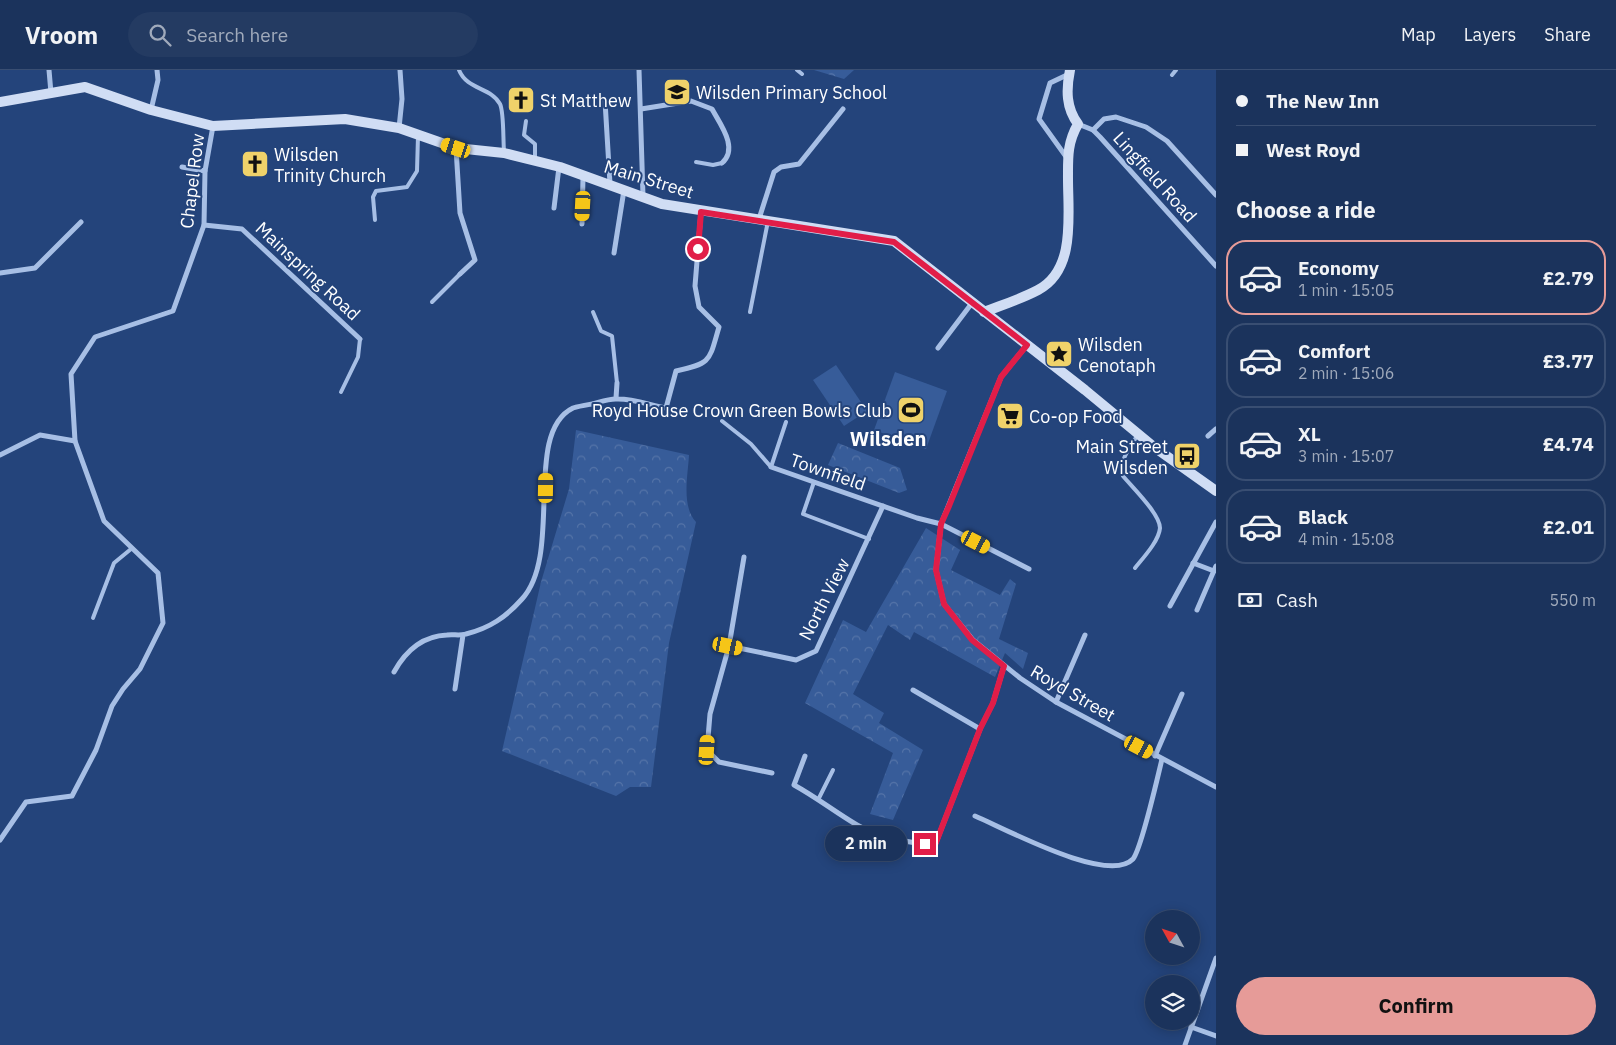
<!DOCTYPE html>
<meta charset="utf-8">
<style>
:root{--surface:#1b335c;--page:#243b62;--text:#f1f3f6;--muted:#a0aabb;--line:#394e72;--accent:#e69b98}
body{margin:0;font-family:"IBM Plex Sans",sans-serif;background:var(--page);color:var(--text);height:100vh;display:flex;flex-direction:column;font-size:19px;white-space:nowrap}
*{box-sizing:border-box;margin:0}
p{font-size:16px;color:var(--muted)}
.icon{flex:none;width:28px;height:28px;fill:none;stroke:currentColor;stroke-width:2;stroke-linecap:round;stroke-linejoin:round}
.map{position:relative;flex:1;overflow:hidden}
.details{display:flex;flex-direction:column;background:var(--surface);width:400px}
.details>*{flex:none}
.hud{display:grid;align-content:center;height:110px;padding:0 20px;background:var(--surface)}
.needle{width:32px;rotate:310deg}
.tools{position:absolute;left:1145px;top:840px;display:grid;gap:10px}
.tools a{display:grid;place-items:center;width:55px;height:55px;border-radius:50%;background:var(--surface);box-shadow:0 2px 12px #0003,0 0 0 1px var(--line);font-size:25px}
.end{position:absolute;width:22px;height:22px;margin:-11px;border:6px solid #e11d48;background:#fff;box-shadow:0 0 0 2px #fff}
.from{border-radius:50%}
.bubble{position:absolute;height:35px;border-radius:18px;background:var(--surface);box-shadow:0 2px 12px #0003,0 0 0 1px var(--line);font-size:16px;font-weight:800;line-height:35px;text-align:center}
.car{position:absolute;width:15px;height:30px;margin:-15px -8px;border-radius:6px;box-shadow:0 0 4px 1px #0007;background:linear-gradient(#f5c518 24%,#345 0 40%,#f5c518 0 76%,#345 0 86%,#f5c518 0)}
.hud b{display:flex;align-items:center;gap:18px;height:48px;font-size:19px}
.hud b+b{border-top:1px solid var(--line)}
.hud i{width:12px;height:12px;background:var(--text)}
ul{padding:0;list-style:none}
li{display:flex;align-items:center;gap:15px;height:75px;margin:0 10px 8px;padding:0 10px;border:2px solid var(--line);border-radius:20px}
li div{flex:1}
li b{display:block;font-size:19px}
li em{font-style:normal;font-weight:800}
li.on{border-color:var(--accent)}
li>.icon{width:45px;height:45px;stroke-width:1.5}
h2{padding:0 20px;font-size:22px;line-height:60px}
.pay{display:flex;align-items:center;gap:12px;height:55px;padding:0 20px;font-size:19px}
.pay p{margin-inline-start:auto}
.cta{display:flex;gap:10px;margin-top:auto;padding:10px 20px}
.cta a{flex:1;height:58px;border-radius:30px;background:var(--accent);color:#111;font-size:20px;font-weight:800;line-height:58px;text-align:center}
header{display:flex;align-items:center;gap:30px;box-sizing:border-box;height:70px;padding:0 25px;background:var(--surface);border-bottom:1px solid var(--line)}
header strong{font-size:24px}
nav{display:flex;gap:28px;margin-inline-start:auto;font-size:18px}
.search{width:350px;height:45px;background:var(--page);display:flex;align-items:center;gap:12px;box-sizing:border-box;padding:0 18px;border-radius:28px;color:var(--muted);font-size:19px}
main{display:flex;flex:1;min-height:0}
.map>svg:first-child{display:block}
</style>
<header>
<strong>Vroom</strong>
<div class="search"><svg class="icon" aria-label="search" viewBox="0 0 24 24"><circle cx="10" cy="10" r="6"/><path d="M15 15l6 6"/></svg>Search here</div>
<nav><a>Map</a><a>Layers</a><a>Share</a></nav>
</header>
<main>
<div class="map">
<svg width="1216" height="975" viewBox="0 0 1216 975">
<defs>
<pattern id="forest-crowns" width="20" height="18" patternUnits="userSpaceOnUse" patternTransform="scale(1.25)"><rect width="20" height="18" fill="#375c99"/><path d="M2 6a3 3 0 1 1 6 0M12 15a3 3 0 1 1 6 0" fill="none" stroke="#5574a8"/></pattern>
</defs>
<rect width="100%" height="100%" fill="#24447b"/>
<g fill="url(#forest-crowns)">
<polygon points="814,0 854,0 844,9"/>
<path d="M 576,360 L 689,385 C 688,405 681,436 696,452 L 669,573 L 651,717 L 630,717 L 616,726 L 502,681 L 541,512 L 569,419 Z"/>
<polygon points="838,373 900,398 907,420 899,423 828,395"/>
<polygon points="926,458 960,480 951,500 1000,525 1010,509 1016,514 999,569 1028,583 1023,599 1005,583 995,607 914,562 910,570 888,555 853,624 884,643 879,653 923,680 893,750 870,744 893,683 805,633 843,550 866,562"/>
</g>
<g fill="#375c99">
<polygon points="836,295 867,341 844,356 813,310"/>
<polygon points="895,302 947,321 926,379 874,360"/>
</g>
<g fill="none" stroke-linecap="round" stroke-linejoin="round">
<g stroke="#a7bfe5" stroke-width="4">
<path d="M 459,0 C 467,20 491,17 500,34 C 504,42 503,70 504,81"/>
<polyline points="797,0 802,4"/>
<polyline points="1172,5 1176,0"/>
<polyline points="526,51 524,65 535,74 535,90"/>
<polyline points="696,92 713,95 722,93"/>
<polyline points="375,150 373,127 376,121 407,117 417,101 418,66"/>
<polyline points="432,232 460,204"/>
<polyline points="593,242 601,261 612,266 617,313"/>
<polyline points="750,242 768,151"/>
<polyline points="341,322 358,287 360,269"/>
<polyline points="722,351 751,374 771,397 786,352"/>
<polyline points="814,412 803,444 869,469"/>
<path d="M 1135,498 C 1143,488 1159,471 1160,458 C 1160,444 1132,417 1123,406 C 1118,392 1130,377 1137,366"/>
<polyline points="93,548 114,493 131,479"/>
<polyline points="819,728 833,700"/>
</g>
<g stroke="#a7bfe5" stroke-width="5">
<polyline points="49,0 51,23"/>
<polyline points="639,0 643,126"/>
<polyline points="605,31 610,114"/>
<path d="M 641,39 L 691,31 L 712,39 C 720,54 739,78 722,93"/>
<polyline points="151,40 158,10 157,0"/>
<polyline points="1078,54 1093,60 1100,67 1216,196"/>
<polyline points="399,58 402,29 400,0"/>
<polyline points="1093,60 1104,49 1116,47 1146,57 1167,71 1216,125"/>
<polyline points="456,78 460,143 475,190 460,204"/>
<polyline points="1067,88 1039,49 1050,13 1069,4"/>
<polyline points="182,97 205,101"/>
<polyline points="554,138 559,97"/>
<polyline points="759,149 774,102 781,97 799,94 843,39"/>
<polyline points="582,154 583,107"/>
<polyline points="204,155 242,159 360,269"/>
<polyline points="614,183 624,120"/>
<polyline points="0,203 35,198 81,152"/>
<polyline points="1027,275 1001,307 941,454 936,500 944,534 973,570 1020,608 1056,632 1216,717"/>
<polyline points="938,278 972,233"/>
<polyline points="616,328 617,313"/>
<polyline points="1208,366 1216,359"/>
<polyline points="0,385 40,365 75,371"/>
<polyline points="771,397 917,448 941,454 1029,499"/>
<polyline points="744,487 729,576 710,644 707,680 719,692 772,703"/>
<polyline points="1193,493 1214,501"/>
<polyline points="1170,536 1216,452"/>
<polyline points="1197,540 1216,496"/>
<polyline points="729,576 796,590 816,581 883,436"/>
<path d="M 394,602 C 405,582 422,566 447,565 C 453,564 460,566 466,564 C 490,558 506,547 522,529 C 564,483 522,363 573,338 C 579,336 586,335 592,334 C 600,332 610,328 618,329 C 634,329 650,335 666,338 L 676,301 C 712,293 709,291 719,257 L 699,237 L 695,216 L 701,142"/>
<polyline points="455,619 463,565"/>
<polyline points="913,620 980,659"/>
<polyline points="1056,632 1085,565"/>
<path d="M 805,686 L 794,715 C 816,727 835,742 857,755 C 875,766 914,774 935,775 L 980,659 L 993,633 L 1004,596"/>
<polyline points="1155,686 1182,624"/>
<path d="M 975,746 C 1004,758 1108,815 1133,789 C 1141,779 1158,706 1162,689"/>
<polyline points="0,770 26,732 72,726 96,680 112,636 123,619 140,599 163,553 158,503 104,451 75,371 71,304 95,267 173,241 204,155 205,101 213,56"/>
<polyline points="1191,957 1216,966"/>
<polyline points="1185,975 1216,888"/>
</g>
<g stroke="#d0ddf4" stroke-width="10">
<polyline points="0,32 85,17 151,40 213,56 345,49 399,58 456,78 504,83 560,97 662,134 894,171 1085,320 1154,377 1216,421"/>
<path d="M 984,242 C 1002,235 1021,229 1038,220 C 1076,200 1068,146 1068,109 C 1068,88 1067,73 1078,54 C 1066,38 1066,20 1070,0"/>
</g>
</g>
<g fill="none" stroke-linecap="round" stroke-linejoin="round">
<polyline stroke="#e11d48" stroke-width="6" points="698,179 701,142 894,172 1027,275 1001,307 949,436 941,454 936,500 944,534 972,570 1004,596 993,633 980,659 935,775 925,774"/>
</g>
<defs>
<g id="school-square" transform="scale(1.4375)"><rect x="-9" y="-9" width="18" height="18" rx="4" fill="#efd26a" stroke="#24447b"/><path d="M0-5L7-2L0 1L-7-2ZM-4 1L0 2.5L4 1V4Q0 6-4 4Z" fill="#111"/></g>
<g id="church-square" transform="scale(1.4375)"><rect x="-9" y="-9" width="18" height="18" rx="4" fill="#efd26a" stroke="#24447b"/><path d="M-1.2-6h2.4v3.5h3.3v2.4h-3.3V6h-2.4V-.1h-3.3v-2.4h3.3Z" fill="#111"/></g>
<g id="sight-square" transform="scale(1.4375)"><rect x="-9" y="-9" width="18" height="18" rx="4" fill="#efd26a" stroke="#24447b"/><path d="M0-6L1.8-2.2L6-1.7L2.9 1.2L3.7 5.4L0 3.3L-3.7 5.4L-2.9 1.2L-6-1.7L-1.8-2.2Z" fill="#111"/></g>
<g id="stadium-square" transform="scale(1.4375)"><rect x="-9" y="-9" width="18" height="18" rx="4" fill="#efd26a" stroke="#24447b"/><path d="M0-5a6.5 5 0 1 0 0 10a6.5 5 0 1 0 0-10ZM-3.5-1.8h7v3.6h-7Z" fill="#111"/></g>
<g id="supermarket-square" transform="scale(1.4375)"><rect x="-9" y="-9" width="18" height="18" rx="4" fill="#efd26a" stroke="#24447b"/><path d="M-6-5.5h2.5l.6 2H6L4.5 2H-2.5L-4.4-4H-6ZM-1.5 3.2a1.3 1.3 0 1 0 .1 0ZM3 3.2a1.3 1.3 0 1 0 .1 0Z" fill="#111"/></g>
<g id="bus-square" transform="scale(1.4375)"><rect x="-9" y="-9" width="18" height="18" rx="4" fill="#efd26a" stroke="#24447b"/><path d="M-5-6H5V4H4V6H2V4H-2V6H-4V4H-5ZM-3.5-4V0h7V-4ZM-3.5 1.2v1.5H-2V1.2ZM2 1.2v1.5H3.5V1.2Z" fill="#111"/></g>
</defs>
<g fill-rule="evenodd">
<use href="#school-square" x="677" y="22"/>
<use href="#church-square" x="521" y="30"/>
<use href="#church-square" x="255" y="94"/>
<use href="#sight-square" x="1059" y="284"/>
<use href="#stadium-square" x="911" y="340"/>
<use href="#supermarket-square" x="1010" y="346"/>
<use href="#bus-square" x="1187" y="386"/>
</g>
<g text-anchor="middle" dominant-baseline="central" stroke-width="4" stroke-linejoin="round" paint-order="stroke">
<g font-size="18" fill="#fff" stroke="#24447b" text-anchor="start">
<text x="696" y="22">Wilsden Primary School</text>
<text x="540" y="30">St Matthew</text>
<text x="274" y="84">Wilsden<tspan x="274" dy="21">Trinity Church</tspan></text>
<text x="1078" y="274">Wilsden<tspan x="1078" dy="21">Cenotaph</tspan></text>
<text x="892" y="340" text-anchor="end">Royd House Crown Green Bowls Club</text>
<text x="1029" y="346">Co-op Food</text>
<text x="1168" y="376" text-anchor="end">Main Street<tspan x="1168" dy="21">Wilsden</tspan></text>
</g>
<g font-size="18" fill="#fff" stroke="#24447b">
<text transform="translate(1155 107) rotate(48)">Lingfield Road</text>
<text transform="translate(649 109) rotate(17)">Main Street</text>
<text transform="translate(192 111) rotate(-83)">Chapel Row</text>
<text transform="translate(308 201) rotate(43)">Mainspring Road</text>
<text transform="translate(828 402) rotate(19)">Townfield</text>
<text transform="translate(824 529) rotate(-63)">North View</text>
<text transform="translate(1073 623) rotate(30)">Royd Street</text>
</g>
<g font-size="20" font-weight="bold" fill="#fff" stroke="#24447b">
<text x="888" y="368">Wilsden</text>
</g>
</g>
</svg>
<div class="tools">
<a><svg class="needle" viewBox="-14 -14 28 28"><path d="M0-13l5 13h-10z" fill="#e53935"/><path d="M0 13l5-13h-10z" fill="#a0aabb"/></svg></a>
<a><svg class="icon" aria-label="layers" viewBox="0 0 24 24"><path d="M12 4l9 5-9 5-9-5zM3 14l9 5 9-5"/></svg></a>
</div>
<i class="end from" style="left:698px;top:179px"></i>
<i class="end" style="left:925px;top:774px"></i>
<div class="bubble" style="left:825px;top:756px;width:82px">2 min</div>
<i class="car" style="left:456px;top:78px;rotate:288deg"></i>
<i class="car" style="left:583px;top:136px;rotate:183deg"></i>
<i class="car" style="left:546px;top:418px;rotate:1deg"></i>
<i class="car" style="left:976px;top:472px;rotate:117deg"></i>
<i class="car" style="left:728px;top:576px;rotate:102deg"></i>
<i class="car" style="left:1139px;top:677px;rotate:118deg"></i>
<i class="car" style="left:707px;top:680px;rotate:4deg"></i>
</div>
<section class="details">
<div class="hud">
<b><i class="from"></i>The New Inn</b>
<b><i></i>West Royd</b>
</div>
<h2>Choose a ride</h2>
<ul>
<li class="on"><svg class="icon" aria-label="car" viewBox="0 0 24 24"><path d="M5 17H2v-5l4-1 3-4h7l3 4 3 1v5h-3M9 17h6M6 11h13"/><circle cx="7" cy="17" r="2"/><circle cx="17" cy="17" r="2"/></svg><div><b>Economy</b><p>1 min · 15:05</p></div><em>£2.79</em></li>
<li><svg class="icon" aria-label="car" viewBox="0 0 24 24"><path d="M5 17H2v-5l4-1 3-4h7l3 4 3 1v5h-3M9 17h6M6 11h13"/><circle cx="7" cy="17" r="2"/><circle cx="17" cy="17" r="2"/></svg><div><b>Comfort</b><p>2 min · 15:06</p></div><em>£3.77</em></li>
<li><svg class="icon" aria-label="car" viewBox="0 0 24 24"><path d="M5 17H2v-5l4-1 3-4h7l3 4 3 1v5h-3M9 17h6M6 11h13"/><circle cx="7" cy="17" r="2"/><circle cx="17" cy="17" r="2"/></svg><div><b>XL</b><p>3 min · 15:07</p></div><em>£4.74</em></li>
<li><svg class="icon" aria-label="car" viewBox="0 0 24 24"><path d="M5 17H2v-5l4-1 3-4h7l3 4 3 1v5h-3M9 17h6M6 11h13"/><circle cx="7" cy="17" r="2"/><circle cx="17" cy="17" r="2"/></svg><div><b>Black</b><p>4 min · 15:08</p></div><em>£2.01</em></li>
</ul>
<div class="pay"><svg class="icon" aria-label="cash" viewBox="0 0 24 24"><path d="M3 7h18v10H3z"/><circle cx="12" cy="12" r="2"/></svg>Cash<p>550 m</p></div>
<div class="cta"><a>Confirm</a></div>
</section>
</main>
